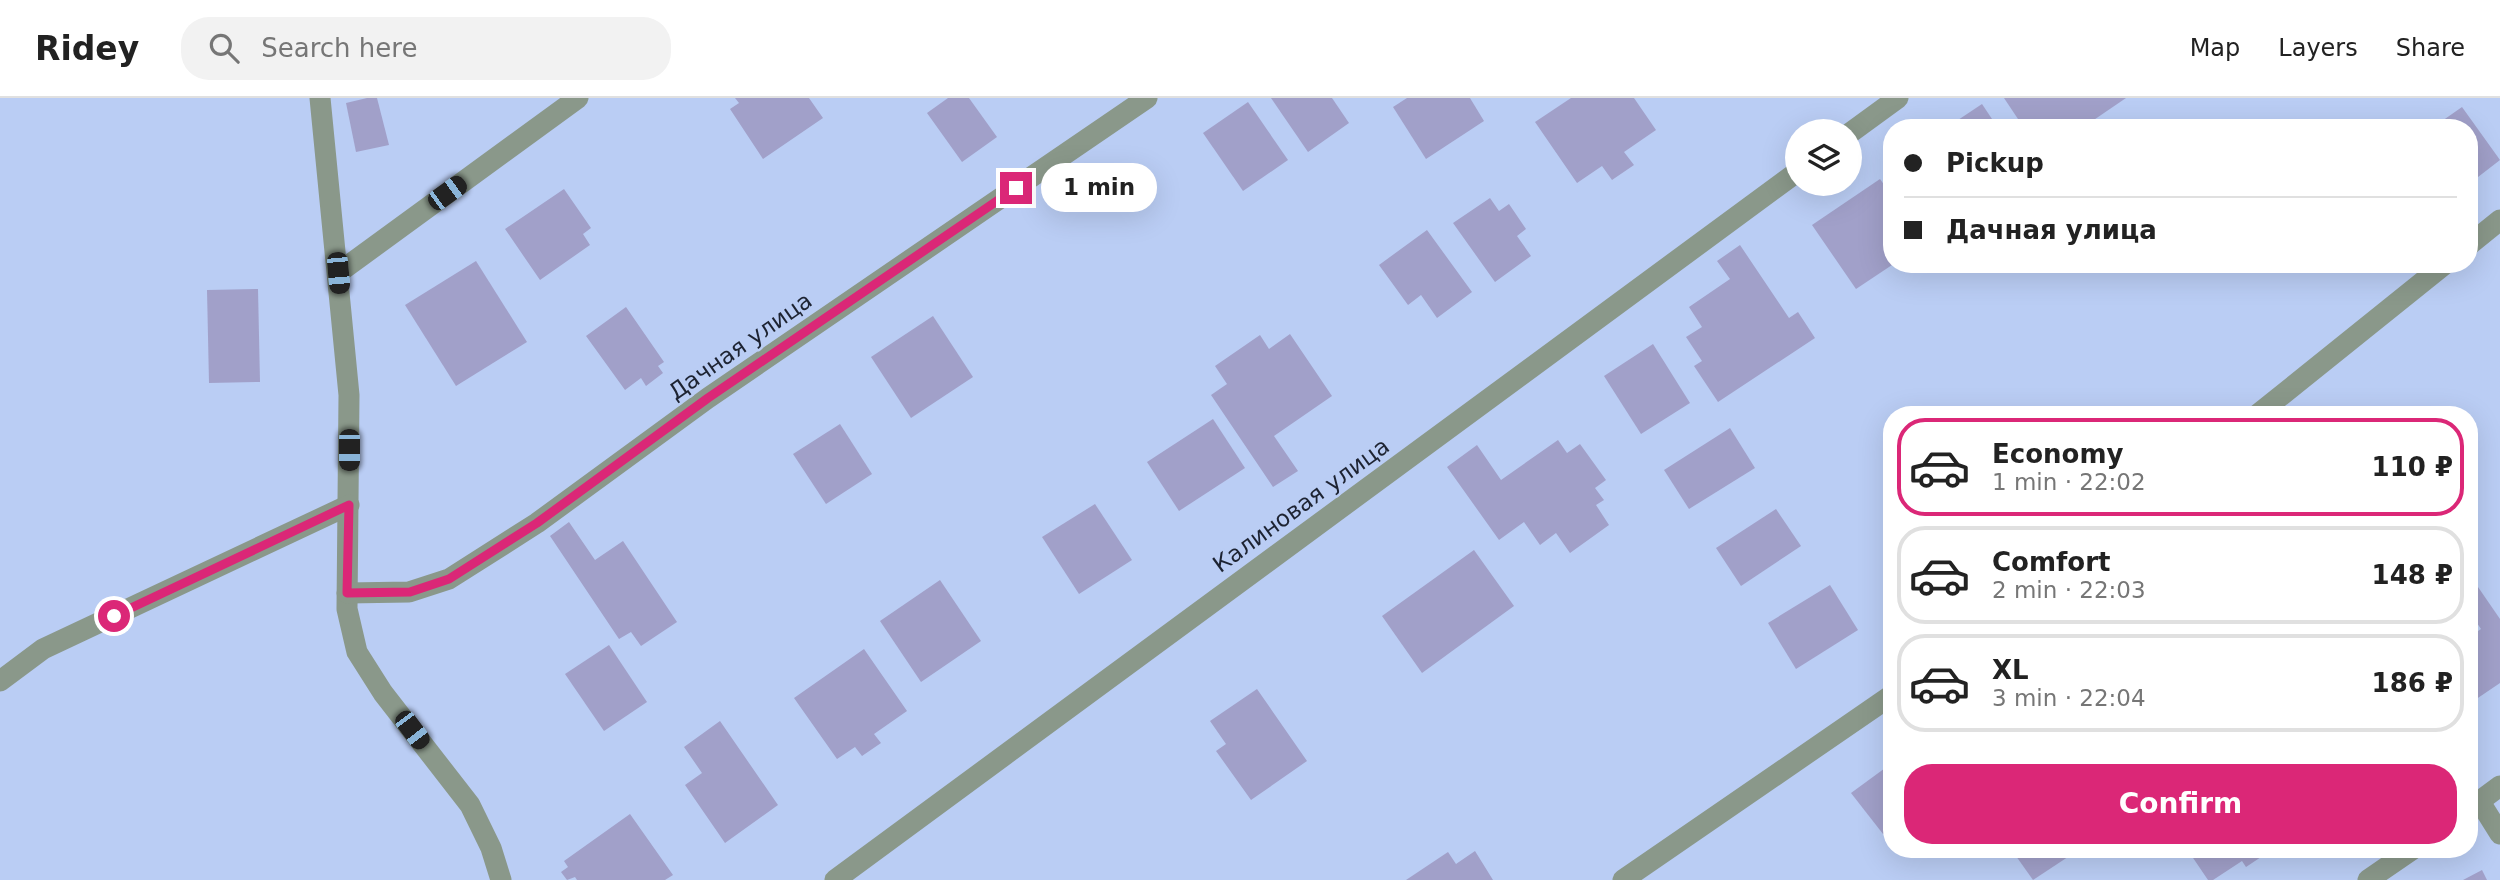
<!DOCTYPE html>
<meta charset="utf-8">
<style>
:root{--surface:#fff;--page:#f2f2f2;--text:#222;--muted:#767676;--line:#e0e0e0;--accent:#db2777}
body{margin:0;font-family:"DejaVu Sans",sans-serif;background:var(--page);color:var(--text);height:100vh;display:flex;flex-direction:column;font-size:26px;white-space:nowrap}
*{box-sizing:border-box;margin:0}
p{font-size:23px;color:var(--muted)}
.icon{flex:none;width:38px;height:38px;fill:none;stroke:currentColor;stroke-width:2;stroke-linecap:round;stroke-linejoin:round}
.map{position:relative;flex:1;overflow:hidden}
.side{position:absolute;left:1883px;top:308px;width:595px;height:452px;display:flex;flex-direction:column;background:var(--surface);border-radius:28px;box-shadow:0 7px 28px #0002}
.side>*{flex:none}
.top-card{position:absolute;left:1883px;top:21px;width:595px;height:154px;border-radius:28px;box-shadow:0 7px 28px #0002;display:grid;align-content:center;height:154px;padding:0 21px;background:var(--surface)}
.buttons{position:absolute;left:1785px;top:21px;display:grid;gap:14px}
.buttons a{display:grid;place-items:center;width:77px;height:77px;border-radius:50%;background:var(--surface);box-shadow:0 7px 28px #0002;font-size:35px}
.end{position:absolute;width:32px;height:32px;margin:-16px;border:9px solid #db2777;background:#fff;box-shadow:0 0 0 4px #fff}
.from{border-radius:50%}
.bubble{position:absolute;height:49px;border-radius:24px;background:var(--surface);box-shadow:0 7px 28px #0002;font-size:23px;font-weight:700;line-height:49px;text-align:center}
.car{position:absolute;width:21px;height:42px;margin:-21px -10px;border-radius:9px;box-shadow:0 0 5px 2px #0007;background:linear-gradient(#222 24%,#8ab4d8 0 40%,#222 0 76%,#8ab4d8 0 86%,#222 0)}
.top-card b{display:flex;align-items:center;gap:24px;height:66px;font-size:26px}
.top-card b+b{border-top:2px solid var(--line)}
.top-card i{width:18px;height:18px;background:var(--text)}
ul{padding:12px 0 0;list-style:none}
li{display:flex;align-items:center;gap:21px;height:98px;margin:0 14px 10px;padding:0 7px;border:4px solid var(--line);border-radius:28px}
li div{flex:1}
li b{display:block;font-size:26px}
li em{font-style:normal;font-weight:700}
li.on{border-color:var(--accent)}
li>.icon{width:63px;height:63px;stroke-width:1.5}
.action{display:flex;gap:14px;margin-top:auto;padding:14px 21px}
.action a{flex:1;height:80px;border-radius:28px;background:var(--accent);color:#fff;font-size:28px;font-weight:700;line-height:80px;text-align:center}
header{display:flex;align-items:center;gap:42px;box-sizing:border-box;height:98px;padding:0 35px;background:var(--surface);border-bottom:2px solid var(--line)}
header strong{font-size:33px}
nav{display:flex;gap:38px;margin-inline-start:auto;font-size:24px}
.search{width:490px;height:63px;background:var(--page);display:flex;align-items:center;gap:18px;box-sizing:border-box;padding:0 24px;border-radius:28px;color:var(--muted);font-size:26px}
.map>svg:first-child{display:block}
</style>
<header>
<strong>Ridey</strong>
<div class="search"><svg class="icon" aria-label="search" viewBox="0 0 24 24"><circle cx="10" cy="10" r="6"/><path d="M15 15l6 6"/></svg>Search here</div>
<nav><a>Map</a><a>Layers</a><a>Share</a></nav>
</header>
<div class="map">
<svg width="2500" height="782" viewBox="0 0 2500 782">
<rect width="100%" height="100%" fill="#bacdf4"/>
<g fill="#a1a0c9">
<polygon points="367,0 377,0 389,47 356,54 346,5"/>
<polygon points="735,0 809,0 823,20 763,61 730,11 739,5"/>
<polygon points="948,0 969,0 997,39 962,64 927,15"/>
<polygon points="1271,0 1332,0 1349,25 1308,54"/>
<polygon points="1407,0 1470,0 1484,23 1426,61 1393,9"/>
<polygon points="1571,0 1634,0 1656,32 1624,54 1634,67 1612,82 1602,68 1577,85 1535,24"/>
<polygon points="2004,0 2126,0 2082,30 2024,30"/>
<polygon points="1248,4 1288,62 1243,93 1203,35"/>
<polygon points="1982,6 1998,30 1946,30"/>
<polygon points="2462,9 2500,62 2469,86 2469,30 2432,30"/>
<polygon points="1880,81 1892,98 1892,167 1856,191 1812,127"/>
<polygon points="564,91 591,130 583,136 590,147 540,182 505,131"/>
<polygon points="1490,100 1499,113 1509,106 1526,131 1517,138 1531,158 1495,184 1453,125"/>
<polygon points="1427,132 1472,194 1437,220 1421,197 1408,207 1379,167"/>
<polygon points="1740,147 1789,220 1798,214 1815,240 1718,304 1694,268 1702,263 1686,239 1702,229 1689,209 1730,181 1717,163"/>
<polygon points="476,163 527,244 456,288 405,207"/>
<polygon points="258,191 260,284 209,285 207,192"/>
<polygon points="626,209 664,264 658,268 663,275 646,288 641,280 625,292 586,238"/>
<polygon points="933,218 973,279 911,320 871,259"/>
<polygon points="1290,236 1332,298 1274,338 1298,373 1273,389 1211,297 1227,286 1215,268 1260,237 1269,251"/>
<polygon points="1653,246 1690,305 1641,336 1604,278"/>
<polygon points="1213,321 1245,370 1179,413 1147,364"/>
<polygon points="840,326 872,376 826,406 793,356"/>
<polygon points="1730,330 1755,370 1689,411 1664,372"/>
<polygon points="1558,342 1567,355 1580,346 1606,382 1595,390 1604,402 1596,407 1609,427 1570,455 1556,435 1540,447 1524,424 1499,442 1447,369 1477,347 1501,382"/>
<polygon points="1095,406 1132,462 1079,496 1042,439"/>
<polygon points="1776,411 1801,448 1741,488 1716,450"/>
<polygon points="569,424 595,462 623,443 677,524 641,548 631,534 619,541 550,438"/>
<polygon points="1474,452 1514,508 1422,575 1382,518"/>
<polygon points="940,482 981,543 921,584 880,523"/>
<polygon points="1830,487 1858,532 1796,571 1768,525"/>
<polygon points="2478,489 2500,521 2500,585 2469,606 2469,539 2481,531 2469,513 2469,495"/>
<polygon points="609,547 647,604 604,633 565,576"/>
<polygon points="864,551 907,613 874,636 881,645 862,658 855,649 837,661 794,600"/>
<polygon points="1257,591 1307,663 1251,702 1216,653 1226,646 1210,623"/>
<polygon points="720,623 778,707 725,745 685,687 702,675 684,649"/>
<polygon points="1892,665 1892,730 1883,736 1851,695"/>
<polygon points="630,716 673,777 665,782 577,782 575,779 567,782 561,774 568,769 564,763"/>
<polygon points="2011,751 2080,751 2033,782"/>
<polygon points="2187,751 2260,751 2264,757 2246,769 2242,763 2213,782 2208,782"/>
<polygon points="1475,753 1493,782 1406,782 1448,754 1456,766"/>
<polygon points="2482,772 2487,782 2463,782"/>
</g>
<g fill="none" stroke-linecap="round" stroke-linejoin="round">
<g stroke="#8a988a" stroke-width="21">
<polyline points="320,0 349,297 347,511 357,554 383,595 470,707 491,750 501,782"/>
<polyline points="1850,35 1898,0"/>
<polyline points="2469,147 2500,122"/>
<polyline points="338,175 578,0"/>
<polyline points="2257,317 2445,166"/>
<polyline points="347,495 409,494 449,481 537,425 708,300 1147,0"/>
<polyline points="0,583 43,551 349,407"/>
<polyline points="2480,704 2500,736"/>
<polyline points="2469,711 2500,688"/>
<polyline points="835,782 1797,74"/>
<polyline points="1623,782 1892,597"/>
<polyline points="2368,782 2413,751"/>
</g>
</g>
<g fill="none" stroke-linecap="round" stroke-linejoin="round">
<polyline stroke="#db2777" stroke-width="9" points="114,518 349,407 347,495 410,494 449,481 537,425 708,300 1016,90"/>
</g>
<g text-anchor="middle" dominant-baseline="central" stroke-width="5" stroke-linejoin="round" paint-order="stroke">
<g font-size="23" fill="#1d2332" stroke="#bacdf4">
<text transform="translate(740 248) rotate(-35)">Дачная улица</text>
<text transform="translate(1301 407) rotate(-36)">Калиновая улица</text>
</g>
</g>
</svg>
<div class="buttons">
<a><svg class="icon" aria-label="layers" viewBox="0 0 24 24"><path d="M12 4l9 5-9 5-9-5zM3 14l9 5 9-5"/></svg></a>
</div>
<i class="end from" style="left:114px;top:518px"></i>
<i class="end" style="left:1016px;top:90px"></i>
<div class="bubble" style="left:1041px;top:65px;width:116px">1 min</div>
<i class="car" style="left:447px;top:95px;rotate:54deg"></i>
<i class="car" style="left:338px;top:175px;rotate:175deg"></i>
<i class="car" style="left:349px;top:352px;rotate:180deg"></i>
<i class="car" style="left:412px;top:632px;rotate:143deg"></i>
<div class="top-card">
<b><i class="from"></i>Pickup</b>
<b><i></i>Дачная улица</b>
</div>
<section class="side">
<ul>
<li class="on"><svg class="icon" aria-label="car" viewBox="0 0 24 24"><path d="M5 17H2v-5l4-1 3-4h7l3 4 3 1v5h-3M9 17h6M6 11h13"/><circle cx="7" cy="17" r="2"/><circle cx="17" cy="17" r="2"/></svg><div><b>Economy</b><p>1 min · 22:02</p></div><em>110 ₽</em></li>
<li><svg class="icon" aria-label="car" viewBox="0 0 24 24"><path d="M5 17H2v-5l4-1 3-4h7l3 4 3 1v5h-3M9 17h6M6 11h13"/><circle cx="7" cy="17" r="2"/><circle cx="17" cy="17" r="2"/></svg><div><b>Comfort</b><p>2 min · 22:03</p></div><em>148 ₽</em></li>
<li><svg class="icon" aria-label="car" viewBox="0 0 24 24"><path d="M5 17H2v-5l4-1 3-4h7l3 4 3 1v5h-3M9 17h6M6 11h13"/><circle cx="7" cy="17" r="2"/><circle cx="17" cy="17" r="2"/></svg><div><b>XL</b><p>3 min · 22:04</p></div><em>186 ₽</em></li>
</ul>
<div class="action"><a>Confirm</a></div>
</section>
</div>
